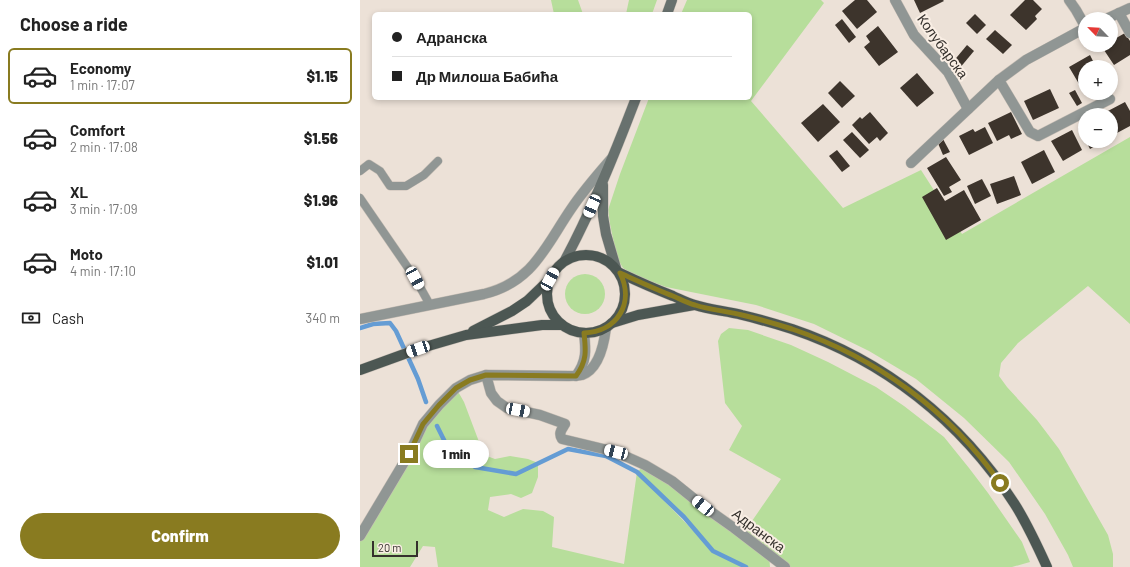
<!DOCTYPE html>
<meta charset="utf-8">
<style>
:root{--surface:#fff;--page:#f2f2f2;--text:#222;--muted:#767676;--line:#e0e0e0;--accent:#897b20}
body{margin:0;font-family:Barlow,sans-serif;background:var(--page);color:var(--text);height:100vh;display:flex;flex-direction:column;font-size:15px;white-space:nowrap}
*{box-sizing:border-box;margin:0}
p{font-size:13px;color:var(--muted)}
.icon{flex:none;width:22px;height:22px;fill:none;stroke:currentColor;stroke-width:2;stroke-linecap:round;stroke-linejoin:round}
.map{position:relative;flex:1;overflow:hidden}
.panel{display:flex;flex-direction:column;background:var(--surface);width:360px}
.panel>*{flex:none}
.guide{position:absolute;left:12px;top:12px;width:380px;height:88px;border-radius:6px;box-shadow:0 2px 6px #0003;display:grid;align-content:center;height:88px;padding:0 20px;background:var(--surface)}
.needle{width:26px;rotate:295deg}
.fabs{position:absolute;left:718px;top:12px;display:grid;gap:8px}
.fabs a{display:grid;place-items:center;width:40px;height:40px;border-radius:50%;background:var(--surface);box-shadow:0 2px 6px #0003;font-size:20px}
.scale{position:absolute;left:12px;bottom:10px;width:46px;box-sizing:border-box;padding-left:4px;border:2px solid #35312d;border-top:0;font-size:11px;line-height:14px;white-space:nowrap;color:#35312d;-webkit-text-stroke:3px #f9eee4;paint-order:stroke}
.end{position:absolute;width:18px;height:18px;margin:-9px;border:5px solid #897b20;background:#fff;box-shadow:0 0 0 2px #fff}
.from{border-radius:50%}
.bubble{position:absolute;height:28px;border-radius:14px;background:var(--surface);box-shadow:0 2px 6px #0003;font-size:13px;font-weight:800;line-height:28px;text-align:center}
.car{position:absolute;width:12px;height:24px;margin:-12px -6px;border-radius:5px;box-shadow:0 0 3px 1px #0007;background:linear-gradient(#fff 24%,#345 0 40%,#fff 0 76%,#345 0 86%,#fff 0)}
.guide b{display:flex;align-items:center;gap:14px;height:38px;font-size:15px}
.guide b+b{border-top:1px solid var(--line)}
.guide i{width:10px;height:10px;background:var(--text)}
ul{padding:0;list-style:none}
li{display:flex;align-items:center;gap:12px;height:56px;margin:0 8px 6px;padding:0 12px;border:2px solid transparent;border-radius:6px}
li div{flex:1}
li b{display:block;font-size:15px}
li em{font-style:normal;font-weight:800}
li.selected{border-color:var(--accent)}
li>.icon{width:36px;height:36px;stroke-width:1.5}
h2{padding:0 20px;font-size:18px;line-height:48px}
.pay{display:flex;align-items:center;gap:10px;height:44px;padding:0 20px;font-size:15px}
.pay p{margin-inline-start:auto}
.button{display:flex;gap:8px;margin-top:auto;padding:8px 20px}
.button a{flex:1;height:46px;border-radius:24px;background:var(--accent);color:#fff;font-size:16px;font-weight:800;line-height:46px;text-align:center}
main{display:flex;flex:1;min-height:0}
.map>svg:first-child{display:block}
</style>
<main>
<section class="panel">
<h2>Choose a ride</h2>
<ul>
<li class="selected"><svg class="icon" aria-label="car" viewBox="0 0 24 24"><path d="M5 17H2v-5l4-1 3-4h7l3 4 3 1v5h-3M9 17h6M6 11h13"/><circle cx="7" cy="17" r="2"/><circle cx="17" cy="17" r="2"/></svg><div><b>Economy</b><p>1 min · 17:07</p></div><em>$1.15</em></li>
<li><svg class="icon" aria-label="car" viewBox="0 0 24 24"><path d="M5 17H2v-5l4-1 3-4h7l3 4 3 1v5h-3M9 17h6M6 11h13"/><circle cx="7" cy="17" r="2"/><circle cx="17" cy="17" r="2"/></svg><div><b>Comfort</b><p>2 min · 17:08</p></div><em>$1.56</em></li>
<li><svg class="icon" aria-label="car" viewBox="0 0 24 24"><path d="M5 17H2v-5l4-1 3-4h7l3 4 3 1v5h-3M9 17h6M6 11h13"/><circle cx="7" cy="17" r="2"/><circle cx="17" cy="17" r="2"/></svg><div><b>XL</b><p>3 min · 17:09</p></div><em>$1.96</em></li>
<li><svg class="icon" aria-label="car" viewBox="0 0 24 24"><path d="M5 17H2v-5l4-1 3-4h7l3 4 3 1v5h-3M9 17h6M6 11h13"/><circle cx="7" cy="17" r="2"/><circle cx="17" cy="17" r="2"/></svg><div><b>Moto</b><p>4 min · 17:10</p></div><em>$1.01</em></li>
</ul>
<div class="pay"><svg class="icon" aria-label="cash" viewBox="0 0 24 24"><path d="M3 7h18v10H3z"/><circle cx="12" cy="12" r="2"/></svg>Cash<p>340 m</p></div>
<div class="button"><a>Confirm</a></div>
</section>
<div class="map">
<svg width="770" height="567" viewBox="0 0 770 567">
<rect width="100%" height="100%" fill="#ece1d7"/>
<g fill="#b7de9b" fill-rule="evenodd">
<polygon points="191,0 218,0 223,14 194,14"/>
<polygon points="269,0 297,0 292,14 266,14"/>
<polygon points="327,0 461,0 464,3 391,101 483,208 561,170 602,234 770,137 770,324 728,286 658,343 641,363 639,376 647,387 677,420 699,449 748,535 753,554 753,567 713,567 708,555 685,514 649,462 604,418 556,379 509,351 454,324 396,305 306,287 273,275 263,268 257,258 250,224 248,210 260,174 289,98 390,98 390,14 321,14"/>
<circle cx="225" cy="294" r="20"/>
<path d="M 369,328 L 388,330 L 431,345 L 468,362 L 516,387 L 544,406 L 584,437 L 609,468 L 628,493 L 662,542 L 670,562 L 652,567 L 425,567 L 409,555 L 410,567 L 386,567 L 381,564 L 380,567 L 78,567 L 75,547 L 63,546 L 50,567 L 0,567 L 0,536 L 63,424 L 96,388 L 104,402 L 124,455 L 135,459 L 150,456 L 168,459 L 178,463 L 178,477 L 172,493 L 161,498 L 151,494 L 130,497 L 128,510 L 144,517 L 163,509 L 183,511 L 194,517 L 192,547 L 264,564 L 277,472 L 285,465 L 383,534 L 421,479 L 369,450 L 382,426 L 365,403 L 358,341 L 361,334 ZM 285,480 L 324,517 L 347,545 L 285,481 Z"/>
</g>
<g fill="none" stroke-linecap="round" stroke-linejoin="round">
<g stroke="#649cd4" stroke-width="4.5">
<polyline points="0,328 13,324 30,323 36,331 58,379 66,402"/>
<polyline points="77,426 87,446 115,467 156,474 208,449 246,456 277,472 324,517 353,551 386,567"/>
</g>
</g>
<g fill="#3d342c">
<polygon points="495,0 507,0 517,12 497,29 482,11"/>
<polygon points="554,0 583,0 584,1 560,13"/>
<polygon points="665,0 673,0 682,9 675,16 677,19 666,30 650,15"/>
<polygon points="615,14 626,25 617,34 606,23"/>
<polygon points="482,19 496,37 489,43 475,25"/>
<polygon points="518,26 538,52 519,66 504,47 510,42 506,36"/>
<polygon points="635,30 652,45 643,54 626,39"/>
<polygon points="765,33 770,41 770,55 754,65 742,47 745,45 751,45 751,41"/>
<polygon points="607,45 614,51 599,69 592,63"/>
<polygon points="730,55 736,67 725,67 725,87 722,89 709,67"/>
<polygon points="557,73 574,93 557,107 540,88"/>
<polygon points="480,81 495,96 482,108 468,93"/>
<polygon points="690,89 699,108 673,120 664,101"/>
<polygon points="715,90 722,103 717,106 709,93"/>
<polygon points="765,102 770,111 770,126 757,133 751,121 751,115 748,115 746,112"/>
<polygon points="463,104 480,122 458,142 441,123"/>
<polygon points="510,112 528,133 520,141 517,137 509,144 492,125 500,117 502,119"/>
<polygon points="651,112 662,134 651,139 649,135 637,141 628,123"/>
<polygon points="725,124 725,140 718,128"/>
<polygon points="625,127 633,143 609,155 599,136 613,129 615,132"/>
<polygon points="712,130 722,150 703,161 691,141"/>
<polygon points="492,132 509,150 500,158 483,140"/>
<polygon points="583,139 590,152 583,155 577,141"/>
<polygon points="726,141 744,141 730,149"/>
<polygon points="477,150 490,166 482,172 469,156"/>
<polygon points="684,150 695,172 672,184 661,162"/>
<polygon points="586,157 601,180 589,187 592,192 584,196 567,168"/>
<polygon points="654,176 661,195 637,204 630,184"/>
<polygon points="622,179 631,196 615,204 607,186"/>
<polygon points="577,188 585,201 604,190 621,220 586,240 562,197"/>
</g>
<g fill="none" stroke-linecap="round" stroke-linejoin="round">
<g stroke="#c7beb5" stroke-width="9">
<g id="lane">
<polyline points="0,171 9,164 20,171 30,186 46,186 64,175 78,161"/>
<polyline points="0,198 55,278 70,305"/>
</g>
</g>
<g stroke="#c7beb5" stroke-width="11">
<g id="street">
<polyline points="535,0 554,35 588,72 608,109"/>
<polyline points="709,0 716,10 725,26"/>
<polyline points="759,13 770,33"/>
<polyline points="746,19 770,8"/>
<polyline points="639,80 670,132 678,136 750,99"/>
<polyline points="551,163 639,80 666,60 725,28"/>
<path d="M 0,319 L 124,294 C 173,282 185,247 211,209 C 223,191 237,175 251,159"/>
<path d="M 126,375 L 131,393 L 137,401 L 147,408 L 180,415 L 205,424 C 202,429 198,433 202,439 L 256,452 L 285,465 L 312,481 L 343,506 L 374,528 L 425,567"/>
<path d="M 216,376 C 227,361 226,350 224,333"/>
<path d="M 0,536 L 49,454 L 63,424 L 79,405 L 96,388 L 110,380 L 126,375 L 209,376 C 213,376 218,376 222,375 C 239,369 244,344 246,328"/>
</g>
</g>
<g stroke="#c7beb5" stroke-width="11">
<g id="secondary">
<polyline points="307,14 312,0"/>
<polyline points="243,185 243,216 246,234 256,268"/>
<path d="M 205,260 C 233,208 255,153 276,98"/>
</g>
</g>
<g stroke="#c7beb5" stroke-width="11">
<g id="primary">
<circle cx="226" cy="294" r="39"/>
<path d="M 260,273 C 277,281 295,289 313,296 C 320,299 327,303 335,305 C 350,310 367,311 382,315 C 399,319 416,324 432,329 C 524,360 601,421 654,503 C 667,523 677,545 687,567"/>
<polyline points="252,323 278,315 334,305"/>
<polyline points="113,331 152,311 167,301 190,279"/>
<polyline points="0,370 58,349 106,335 182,325 202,325"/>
</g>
</g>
<use href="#lane" stroke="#909694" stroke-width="8"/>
<use href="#street" stroke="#909694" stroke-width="10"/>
<use href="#secondary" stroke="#68716e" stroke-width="10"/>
<use href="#primary" stroke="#4c5753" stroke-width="10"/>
</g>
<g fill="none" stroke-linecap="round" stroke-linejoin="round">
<path stroke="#897b20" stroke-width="5" d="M 49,454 L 63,424 L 79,405 L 96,388 L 110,380 L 126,375 L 216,376 C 227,361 226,351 224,333 C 257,332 275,303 260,273 C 278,281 295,289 313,296 C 320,299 327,303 335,305 C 350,310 367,311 382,315 C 399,319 416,324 432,329 C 515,357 590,411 640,483"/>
</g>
<g text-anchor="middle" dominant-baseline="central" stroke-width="4" stroke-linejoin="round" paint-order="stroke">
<g font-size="14" fill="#35312d" stroke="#f9eee4">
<text transform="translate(583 46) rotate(54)">Колубарска</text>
<text transform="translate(399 530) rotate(37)">Адранска</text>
</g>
</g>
</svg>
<div class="fabs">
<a><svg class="needle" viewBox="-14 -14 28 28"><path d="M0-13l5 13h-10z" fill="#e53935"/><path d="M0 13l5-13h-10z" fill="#767676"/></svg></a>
<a>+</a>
<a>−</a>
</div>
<div class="scale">20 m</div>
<i class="end from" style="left:640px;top:483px"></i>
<i class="end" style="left:49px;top:454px"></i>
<div class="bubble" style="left:63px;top:440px;width:66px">1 min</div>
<i class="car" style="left:232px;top:206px;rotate:204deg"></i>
<i class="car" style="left:55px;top:278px;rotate:151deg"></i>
<i class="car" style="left:190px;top:279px;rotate:29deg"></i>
<i class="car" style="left:58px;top:349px;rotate:251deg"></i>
<i class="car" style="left:158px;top:410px;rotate:101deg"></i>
<i class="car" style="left:256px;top:452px;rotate:284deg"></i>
<i class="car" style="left:343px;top:506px;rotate:309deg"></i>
<div class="guide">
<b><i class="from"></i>Адранска</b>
<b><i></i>Др Милоша Бабића</b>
</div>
</div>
</main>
